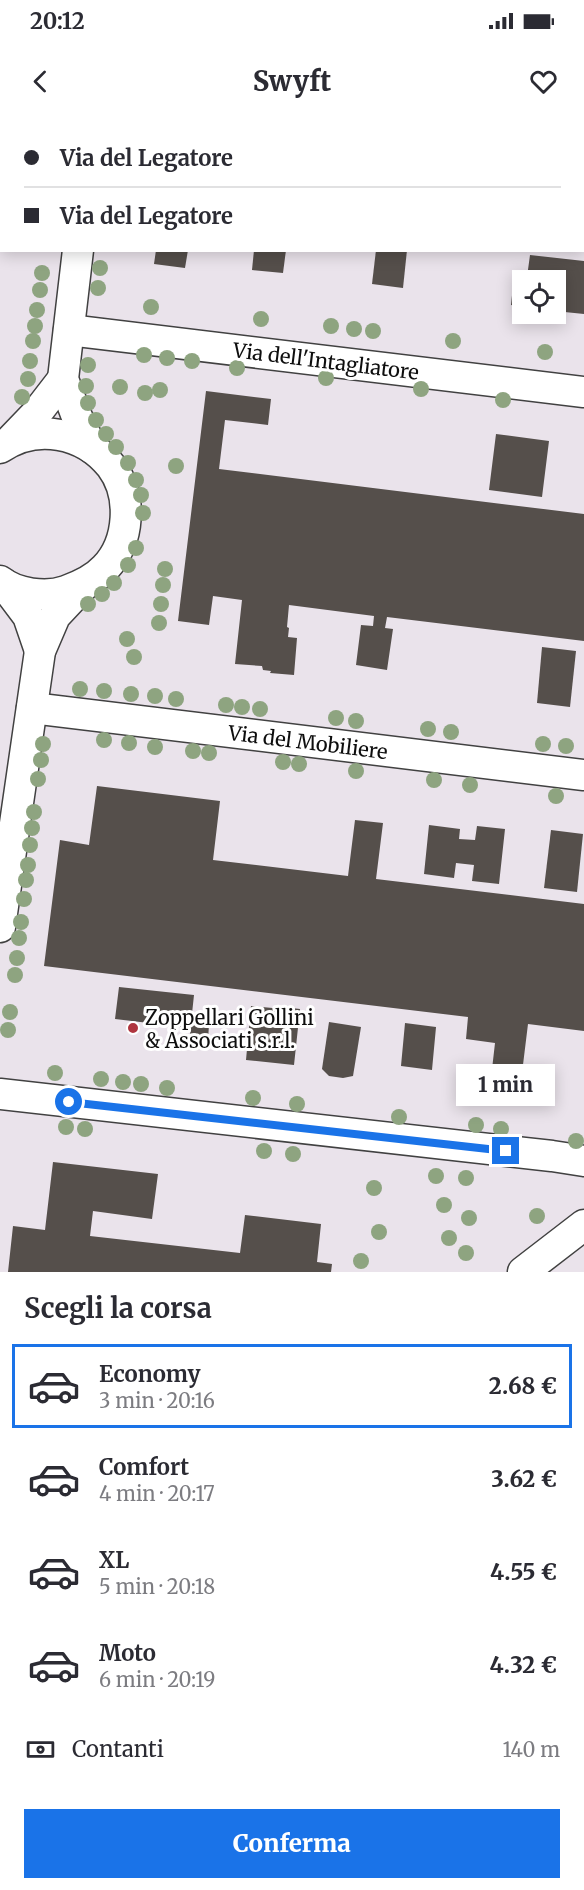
<!DOCTYPE html>
<html lang="it">
<meta charset="utf-8">
<style>
:root{--surface:#fff;--page:#f7f7f7;--text:#2b2b33;--muted:#7c7c81;--line:#e1e1e2;--accent:#1a73e8}
body{margin:0;font-family:Merriweather,serif;background:var(--page);color:var(--text);height:100vh;display:flex;flex-direction:column;font-size:22px;white-space:nowrap}
*{box-sizing:border-box;margin:0}
p{font-size:20px;color:var(--muted)}
.icon{flex:none;width:33px;height:33px;fill:none;stroke:currentColor;stroke-width:2;stroke-linecap:round;stroke-linejoin:round}
.map{position:relative;height:1152px;overflow:hidden}
.details{display:flex;flex-direction:column;background:var(--surface);flex:1}
.details>*{flex:none}
.hud{position:absolute;left:0px;top:0px;width:585px;height:132px;box-shadow:0 3px 15px #0003;display:grid;align-content:center;height:132px;padding:0 24px;background:var(--surface)}
.buttons{position:absolute;left:512px;top:150px;display:grid;gap:12px}
.buttons a{display:grid;place-items:center;width:54px;height:54px;border-radius:0px;background:var(--surface);box-shadow:0 3px 15px #0003;font-size:30px}
.end{position:absolute;width:27px;height:27px;margin:-14px;border:8px solid #1a73e8;background:#fff;box-shadow:0 0 0 3px #fff}
.from{border-radius:50%}
.bubble{position:absolute;height:42px;border-radius:0px;background:var(--surface);box-shadow:0 3px 15px #0003;font-size:20px;font-weight:800;line-height:42px;text-align:center}
.hud b{display:flex;align-items:center;gap:21px;height:57px;font-size:22px}
.hud b+b{border-top:2px solid var(--line)}
.hud i{width:15px;height:15px;background:var(--text)}
ul{padding:0;list-style:none}
li{display:flex;align-items:center;gap:18px;height:84px;margin:0 12px 9px;padding:0 12px;border:3px solid transparent;border-radius:0px}
li div{flex:1}
li b{display:block;font-size:22px}
li em{font-style:normal;font-weight:800}
li.current{border-color:var(--accent)}
li>.icon{width:54px;height:54px;stroke-width:1.5}
h2{padding:0 24px;font-size:27px;line-height:72px}
.pay{display:flex;align-items:center;gap:15px;height:66px;padding:0 24px;font-size:22px}
.pay p{margin-inline-start:auto}
.action{display:flex;gap:12px;margin-top:auto;padding:12px 24px}
.action a{flex:1;height:69px;border-radius:0px;background:var(--accent);color:#fff;font-size:24px;font-weight:800;line-height:69px;text-align:center}
.status{display:flex;justify-content:space-between;align-items:center;height:42px;padding:0 30px;background:var(--surface);direction:ltr}
.status svg{height:16px;fill:currentColor}
header{display:flex;justify-content:space-between;align-items:center;height:78px;padding:0 24px;background:var(--surface);font-size:27px;font-weight:800}
.map>svg:first-child{display:block}
</style>
<div class="status"><b>20:12</b><svg viewBox="0 0 49 12"><path d="M0 12V9h3v3zM5 12V6h3v6zM10 12V3h3v9zM15 12V0h3v12zM26 1h20v11H26zM47 4h2v5h-2z"/></svg></div>
<header><svg class="icon" aria-label="back" viewBox="0 0 24 24"><path d="M15 5l-7 7 7 7"/></svg>Swyft<svg class="icon" aria-label="heart" viewBox="0 0 24 24"><path d="M12 20l-8-8c-3-5 5-10 8-4 3-6 11-1 8 4z"/></svg></header>
<div class="map">
<svg width="584" height="1152" viewBox="0 0 584 1152">
<rect width="100%" height="100%" fill="#fdfaf0"/>
<path fill="#eae3eb" fill-rule="evenodd" d="M 0,0 L 584,0 L 584,1152 L 0,1152 ZM 2,2 L 584,2 L 584,130 L 2,130 ZM 522,160 L 555,160 L 555,194 L 522,194 Z"/>
<g fill="#554f4b">
<polygon points="156,130 188,130 185,148 154,144"/>
<polygon points="254,130 286,130 283,153 252,150"/>
<polygon points="376,130 407,130 403,168 372,164"/>
<polygon points="530,135 584,141 584,194 555,191 555,160 522,160 522,187 511,185 514,156 527,157"/>
<polygon points="206,271 271,279 268,305 225,300 219,349 584,394 584,521 387,497 385,508 393,509 387,550 356,545 361,505 373,506 374,496 289,485 287,507 289,508 288,517 297,518 294,555 270,553 271,551 263,550 262,546 235,544 242,480 213,476 209,505 178,501"/>
<polygon points="496,314 549,321 542,377 489,370"/>
<polygon points="542,527 576,531 570,587 537,583"/>
<polygon points="97,666 220,681 213,740 348,756 355,700 383,703 376,759 584,784 584,911 528,904 521,961 491,958 495,923 466,919 468,897 44,846 60,720 89,725"/>
<polygon points="429,705 460,709 459,719 475,720 477,706 505,709 499,764 472,761 474,745 456,743 454,758 424,754"/>
<polygon points="551,710 583,714 577,772 544,768"/>
<polygon points="119,867 194,875 191,903 209,904 208,921 189,919 191,908 115,899"/>
<polygon points="251,886 283,889 283,887 300,889 294,945 246,940"/>
<polygon points="329,902 361,907 353,956 343,958 329,956 322,949"/>
<polygon points="405,903 436,907 432,950 401,946"/>
<polygon points="53,1042 158,1054 152,1099 93,1091 90,1116 240,1133 245,1095 321,1104 317,1142 332,1144 331,1152 8,1152 13,1106 45,1110"/>
</g>
<g fill="none" stroke-linecap="round" stroke-linejoin="round">
<g stroke="#414141" stroke-width="33">
<g id="minor">
<polyline points="95,2 95,0"/>
<polyline points="0,23 2,23"/>
<polyline points="0,66 2,66"/>
<polyline points="78,130 63,259 77,297 92,328"/>
<polyline points="69,210 584,272"/>
<polyline points="10,321 36,294 63,259"/>
<path d="M 0,328 C 36,303 84,312 111,346 C 133,375 130,422 105,448 C 94,460 80,466 66,471 C 46,478 16,474 0,461"/>
<polyline points="4,464 28,496 40,531"/>
<polyline points="32,588 584,655"/>
<polyline points="0,807 40,531 55,496 84,465"/>
<polyline points="0,974 552,1036 584,1041"/>
<polyline points="523,1152 584,1105"/>
</g>
</g>
<use href="#minor" stroke="#fff" stroke-width="30"/>
</g>
<g fill="#8ea480">
<circle cx="100" cy="148" r="8"/>
<circle cx="42" cy="153" r="8"/>
<circle cx="98" cy="168" r="8"/>
<circle cx="40" cy="170" r="8"/>
<circle cx="151" cy="187" r="8"/>
<circle cx="37" cy="190" r="8"/>
<circle cx="261" cy="199" r="8"/>
<circle cx="35" cy="206" r="8"/>
<circle cx="331" cy="206" r="8"/>
<circle cx="354" cy="209" r="8"/>
<circle cx="373" cy="211" r="8"/>
<circle cx="33" cy="221" r="8"/>
<circle cx="453" cy="221" r="8"/>
<circle cx="545" cy="232" r="8"/>
<circle cx="144" cy="235" r="8"/>
<circle cx="167" cy="238" r="8"/>
<circle cx="30" cy="241" r="8"/>
<circle cx="192" cy="241" r="8"/>
<circle cx="88" cy="245" r="8"/>
<circle cx="237" cy="248" r="8"/>
<circle cx="326" cy="258" r="8"/>
<circle cx="28" cy="259" r="8"/>
<circle cx="86" cy="266" r="8"/>
<circle cx="120" cy="267" r="8"/>
<circle cx="421" cy="269" r="8"/>
<circle cx="160" cy="270" r="8"/>
<circle cx="145" cy="273" r="8"/>
<circle cx="22" cy="277" r="8"/>
<circle cx="503" cy="280" r="8"/>
<circle cx="88" cy="283" r="8"/>
<circle cx="96" cy="300" r="8"/>
<circle cx="106" cy="314" r="8"/>
<circle cx="116" cy="327" r="8"/>
<circle cx="128" cy="343" r="8"/>
<circle cx="176" cy="346" r="8"/>
<circle cx="136" cy="360" r="8"/>
<circle cx="141" cy="375" r="8"/>
<circle cx="143" cy="393" r="8"/>
<circle cx="136" cy="428" r="8"/>
<circle cx="128" cy="445" r="8"/>
<circle cx="165" cy="449" r="8"/>
<circle cx="114" cy="463" r="8"/>
<circle cx="163" cy="465" r="8"/>
<circle cx="102" cy="474" r="8"/>
<circle cx="88" cy="484" r="8"/>
<circle cx="161" cy="484" r="8"/>
<circle cx="159" cy="503" r="8"/>
<circle cx="127" cy="519" r="8"/>
<circle cx="134" cy="537" r="8"/>
<circle cx="80" cy="569" r="8"/>
<circle cx="104" cy="571" r="8"/>
<circle cx="131" cy="574" r="8"/>
<circle cx="155" cy="576" r="8"/>
<circle cx="176" cy="579" r="8"/>
<circle cx="226" cy="585" r="8"/>
<circle cx="242" cy="587" r="8"/>
<circle cx="260" cy="589" r="8"/>
<circle cx="336" cy="598" r="8"/>
<circle cx="356" cy="601" r="8"/>
<circle cx="428" cy="609" r="8"/>
<circle cx="451" cy="612" r="8"/>
<circle cx="104" cy="620" r="8"/>
<circle cx="129" cy="623" r="8"/>
<circle cx="43" cy="624" r="8"/>
<circle cx="543" cy="624" r="8"/>
<circle cx="566" cy="626" r="8"/>
<circle cx="155" cy="627" r="8"/>
<circle cx="193" cy="631" r="8"/>
<circle cx="209" cy="633" r="8"/>
<circle cx="41" cy="640" r="8"/>
<circle cx="283" cy="642" r="8"/>
<circle cx="299" cy="644" r="8"/>
<circle cx="356" cy="651" r="8"/>
<circle cx="38" cy="659" r="8"/>
<circle cx="434" cy="660" r="8"/>
<circle cx="470" cy="665" r="8"/>
<circle cx="556" cy="676" r="8"/>
<circle cx="34" cy="692" r="8"/>
<circle cx="32" cy="708" r="8"/>
<circle cx="30" cy="725" r="8"/>
<circle cx="28" cy="745" r="8"/>
<circle cx="26" cy="760" r="8"/>
<circle cx="24" cy="779" r="8"/>
<circle cx="21" cy="802" r="8"/>
<circle cx="19" cy="818" r="8"/>
<circle cx="17" cy="838" r="8"/>
<circle cx="15" cy="855" r="8"/>
<circle cx="10" cy="892" r="8"/>
<circle cx="8" cy="910" r="8"/>
<circle cx="55" cy="953" r="8"/>
<circle cx="101" cy="959" r="8"/>
<circle cx="123" cy="962" r="8"/>
<circle cx="141" cy="964" r="8"/>
<circle cx="167" cy="968" r="8"/>
<circle cx="253" cy="978" r="8"/>
<circle cx="297" cy="984" r="8"/>
<circle cx="399" cy="997" r="8"/>
<circle cx="476" cy="1005" r="8"/>
<circle cx="66" cy="1007" r="8"/>
<circle cx="85" cy="1009" r="8"/>
<circle cx="501" cy="1009" r="8"/>
<circle cx="576" cy="1021" r="8"/>
<circle cx="264" cy="1031" r="8"/>
<circle cx="293" cy="1034" r="8"/>
<circle cx="436" cy="1056" r="8"/>
<circle cx="466" cy="1058" r="8"/>
<circle cx="374" cy="1068" r="8"/>
<circle cx="444" cy="1085" r="8"/>
<circle cx="537" cy="1096" r="8"/>
<circle cx="469" cy="1098" r="8"/>
<circle cx="379" cy="1112" r="8"/>
<circle cx="449" cy="1118" r="8"/>
<circle cx="466" cy="1133" r="8"/>
<circle cx="361" cy="1141" r="8"/>
</g>
<g fill="none" stroke-linecap="round" stroke-linejoin="round">
<polyline stroke="#1a73e8" stroke-width="8" points="69,982 506,1031"/>
</g>
<circle fill="#af353f" stroke="#fff" stroke-width="2" cx="133" cy="908" r="6"/>
<g text-anchor="middle" dominant-baseline="central" stroke-width="6" stroke-linejoin="round" paint-order="stroke">
<g font-size="20" fill="#0e0e0e" stroke="#fff">
<text transform="translate(326 241) rotate(7)">Via dell'Intagliatore</text>
<text transform="translate(308 622) rotate(7)">Via del Mobiliere</text>
</g>
<g font-size="20" fill="#0e0e0e" stroke="#fff" text-anchor="start">
<text x="145" y="897">Zoppellari Gollini<tspan x="145" dy="23">&amp; Associati s.r.l.</tspan></text>
</g>
</g>
</svg>
<div class="buttons">
<a><svg class="icon" aria-label="locate" viewBox="0 0 24 24"><circle cx="12" cy="12" r="6"/><path d="M12 2v4M12 18v4M2 12h4M18 12h4"/></svg></a>
</div>
<i class="end from" style="left:69px;top:982px"></i>
<i class="end" style="left:506px;top:1031px"></i>
<div class="bubble" style="left:456px;top:944px;width:99px">1 min</div>
<div class="hud">
<b><i class="from"></i>Via del Legatore</b>
<b><i></i>Via del Legatore</b>
</div>
</div>
<section class="details">
<h2>Scegli la corsa</h2>
<ul>
<li class="current"><svg class="icon" aria-label="car" viewBox="0 0 24 24"><path d="M5 17H2v-5l4-1 3-4h7l3 4 3 1v5h-3M9 17h6M6 11h13"/><circle cx="7" cy="17" r="2"/><circle cx="17" cy="17" r="2"/></svg><div><b>Economy</b><p>3 min · 20:16</p></div><em>2.68 €</em></li>
<li><svg class="icon" aria-label="car" viewBox="0 0 24 24"><path d="M5 17H2v-5l4-1 3-4h7l3 4 3 1v5h-3M9 17h6M6 11h13"/><circle cx="7" cy="17" r="2"/><circle cx="17" cy="17" r="2"/></svg><div><b>Comfort</b><p>4 min · 20:17</p></div><em>3.62 €</em></li>
<li><svg class="icon" aria-label="car" viewBox="0 0 24 24"><path d="M5 17H2v-5l4-1 3-4h7l3 4 3 1v5h-3M9 17h6M6 11h13"/><circle cx="7" cy="17" r="2"/><circle cx="17" cy="17" r="2"/></svg><div><b>XL</b><p>5 min · 20:18</p></div><em>4.55 €</em></li>
<li><svg class="icon" aria-label="car" viewBox="0 0 24 24"><path d="M5 17H2v-5l4-1 3-4h7l3 4 3 1v5h-3M9 17h6M6 11h13"/><circle cx="7" cy="17" r="2"/><circle cx="17" cy="17" r="2"/></svg><div><b>Moto</b><p>6 min · 20:19</p></div><em>4.32 €</em></li>
</ul>
<div class="pay"><svg class="icon" aria-label="cash" viewBox="0 0 24 24"><path d="M3 7h18v10H3z"/><circle cx="12" cy="12" r="2"/></svg>Contanti<p>140 m</p></div>
<div class="action"><a>Conferma</a></div>
</section>
